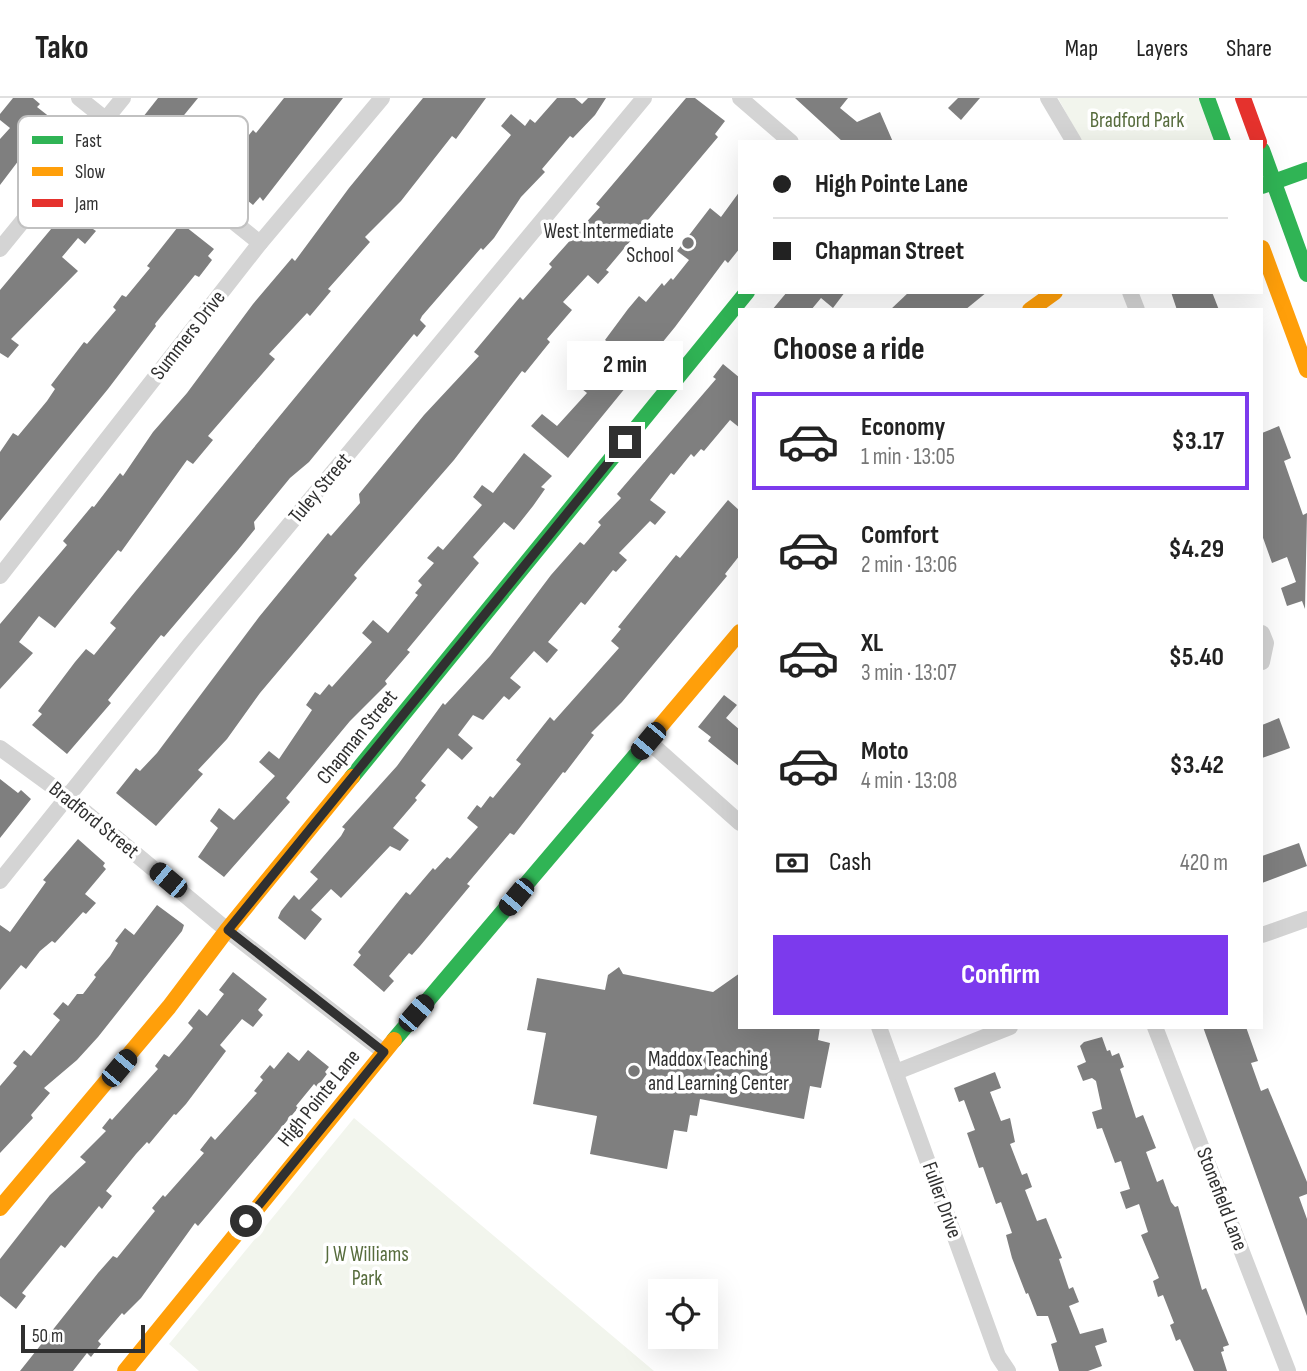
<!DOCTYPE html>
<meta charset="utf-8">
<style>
:root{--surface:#fff;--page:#f6f6f6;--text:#222;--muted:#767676;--line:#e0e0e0;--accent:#7c3aed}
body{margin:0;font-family:"Sofia Sans Condensed",sans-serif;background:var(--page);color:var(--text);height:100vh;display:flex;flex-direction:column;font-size:26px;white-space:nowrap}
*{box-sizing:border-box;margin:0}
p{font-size:23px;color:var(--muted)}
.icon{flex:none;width:38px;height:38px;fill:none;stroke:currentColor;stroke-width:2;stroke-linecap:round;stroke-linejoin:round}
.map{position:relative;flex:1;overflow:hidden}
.side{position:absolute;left:738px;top:210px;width:525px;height:721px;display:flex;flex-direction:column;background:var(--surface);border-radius:0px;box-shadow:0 7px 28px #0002}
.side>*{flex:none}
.guide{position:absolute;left:738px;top:42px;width:525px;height:154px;border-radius:0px;box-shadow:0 7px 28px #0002;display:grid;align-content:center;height:154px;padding:0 35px;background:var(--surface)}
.tools{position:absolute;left:648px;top:1181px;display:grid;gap:14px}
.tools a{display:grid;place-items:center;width:70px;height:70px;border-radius:0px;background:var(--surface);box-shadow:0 7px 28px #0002;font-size:35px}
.scale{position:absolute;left:21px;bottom:18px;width:124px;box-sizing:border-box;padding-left:7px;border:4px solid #303030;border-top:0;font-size:19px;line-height:24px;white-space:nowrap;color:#303030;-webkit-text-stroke:5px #fff;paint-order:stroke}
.end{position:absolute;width:32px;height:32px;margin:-16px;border:9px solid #303030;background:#fff;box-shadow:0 0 0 4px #fff}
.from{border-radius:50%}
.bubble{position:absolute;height:49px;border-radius:0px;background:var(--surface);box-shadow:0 7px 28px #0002;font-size:23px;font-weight:700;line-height:49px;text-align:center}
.car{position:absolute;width:21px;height:42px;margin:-21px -10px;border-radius:9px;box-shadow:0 0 5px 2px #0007;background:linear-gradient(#222 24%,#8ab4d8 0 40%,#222 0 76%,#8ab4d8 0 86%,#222 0)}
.guide b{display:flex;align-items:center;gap:24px;height:66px;font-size:26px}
.guide b+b{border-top:2px solid var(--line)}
.guide i{width:18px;height:18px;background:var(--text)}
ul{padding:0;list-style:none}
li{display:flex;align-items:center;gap:21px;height:98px;margin:0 14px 10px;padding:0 21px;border:4px solid transparent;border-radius:0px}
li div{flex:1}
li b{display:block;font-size:26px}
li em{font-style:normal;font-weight:700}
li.selected{border-color:var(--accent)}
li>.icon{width:63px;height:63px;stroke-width:1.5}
h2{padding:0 35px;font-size:32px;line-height:84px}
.pay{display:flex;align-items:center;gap:18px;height:77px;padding:0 35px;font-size:26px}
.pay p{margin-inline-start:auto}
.cta{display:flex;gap:14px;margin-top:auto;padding:14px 35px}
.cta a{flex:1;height:80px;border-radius:0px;background:var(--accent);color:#fff;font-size:28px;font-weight:700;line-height:80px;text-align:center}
header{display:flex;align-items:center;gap:42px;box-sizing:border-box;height:98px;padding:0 35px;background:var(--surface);border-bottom:2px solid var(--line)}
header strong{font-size:33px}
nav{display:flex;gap:38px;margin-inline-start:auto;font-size:24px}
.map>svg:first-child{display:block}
</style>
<header>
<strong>Tako</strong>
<nav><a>Map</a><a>Layers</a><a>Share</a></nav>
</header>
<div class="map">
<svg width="1307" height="1273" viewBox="0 0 1307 1273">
<rect width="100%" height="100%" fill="#fff"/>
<g fill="#f2f5ed">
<polygon points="1058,0 1200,0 1216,44 1082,44"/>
<polygon points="354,1020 654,1273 199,1273 169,1246"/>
</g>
<g fill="#7f7f7f">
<polygon points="13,0 33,0 40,6 37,9 51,20 0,87 0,41 10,30 0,22 0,16"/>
<polygon points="158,0 198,0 167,38 143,19"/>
<polygon points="284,0 343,0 263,103 260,99 253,107 214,75 224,63 219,58 228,46 236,53 253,32 256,35"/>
<polygon points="423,0 486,0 456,41 452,38 401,103 365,139 370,144 328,191 331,193 310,218 307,215 269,256 275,261 208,338 213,342 193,366 187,362 121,454 118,452 55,530 39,518 19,544 33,555 0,591 0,526 67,447 63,443 92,408 94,409 120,375 123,378 153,334 187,295 253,206 292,160 295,163 349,90"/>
<polygon points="557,0 575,0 582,6 588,0 606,0 595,17 573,40 570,38 542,71 545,74 521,99 494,140 483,152 481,150 422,218 420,222 426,228 417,239 414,236 309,364 290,380 254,424 255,431 238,452 164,539 161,537 108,602 111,605 67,656 32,627 42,616 38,613 75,564 86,551 94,557 116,530 110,525 135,494 511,37 501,28 511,16 525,28 530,21 535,25"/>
<polygon points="686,0 695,0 725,23 715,36 718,39 606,172 609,174 598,186 588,177 563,204 572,212 547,241 550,244 525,275 522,273 454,362 354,477 357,480 260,595 227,641 198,672 203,676 156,728 116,695 136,670 140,673 157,655 259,519 328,435 331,438 360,405 359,396 424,317 479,258 474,254 520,199 523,202 552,169 549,166 600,109 596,106"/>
<polygon points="795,0 848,0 840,10 857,24 880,14 893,44 843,44"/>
<polygon points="958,0 980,0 961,22 948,10"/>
<polygon points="108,58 133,78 121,93 132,102 120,116 108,106 90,129 96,133 85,146 78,140 62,159 78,173 11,241 19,247 8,260 0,255 0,192 98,75 96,73"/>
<polygon points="740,93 740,150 728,165 725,162 675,229 568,360 531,328 542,316 557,328 587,295 577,287 613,248 605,242 628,211 639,198 646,204 662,185 664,188 671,180 673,182 689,162 677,153 700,123 710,110 721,119"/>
<polygon points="181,125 214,151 208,158 212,162 199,179 195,177 155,226 156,228 108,291 0,423 0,354 13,335 18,338 47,303 55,291 51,287 84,244 87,246 116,212 113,209 122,197 126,199 150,170 147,168"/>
<polygon points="787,194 845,194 833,210 821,200 811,212 772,212"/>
<polygon points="909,194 987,194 965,212 890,212"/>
<polygon points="1171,194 1212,194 1219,212 1177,212"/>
<polygon points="723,266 740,280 740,330 730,322 704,353 701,351 694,359 691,356 674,377 671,375 650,402 666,414 655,427 650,423 619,455 627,462 616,474 613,472 585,507 581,504 548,544 558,552 547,565 534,553 510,580 521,589 509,602 504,598 483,622 473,617 458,637 473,650 462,662 448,650 421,683 426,687 415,700 417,702 393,730 409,742 400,753 390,748 341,800 331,791 311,812 322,821 305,842 278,820 281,813 294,797 299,802 318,781 310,774 341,738 345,731 342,729 397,668 443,605 445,607 490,558 551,477 580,444 584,447 601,427 598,424 621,400 617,396 716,281 713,279"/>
<polygon points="1279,328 1291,360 1284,363 1303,417 1307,415 1305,511 1302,503 1287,508 1281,490 1296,484 1287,459 1272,465 1262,437 1262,335"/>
<polygon points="524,355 552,378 541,389 545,391 533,408 514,432 504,424 473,459 479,465 407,552 410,554 385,583 387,586 350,623 286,700 290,704 224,779 198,759 218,730 210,723 219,710 234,722 275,678 259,664 269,653 279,661 312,612 306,607 315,594 320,597 329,586 332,589 372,544 362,535 373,522 388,535 418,497 415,495 422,487 418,483 434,465 427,460 438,448 443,452 482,407 473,399 482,387 493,395"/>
<polygon points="728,402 740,413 740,457 725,476 727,478 622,604 591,635 594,637 565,675 563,674 514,737 510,735 467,786 470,788 420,848 412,857 409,855 389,878 394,883 384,894 353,867 361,857 358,854 406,794 410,797 433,770 435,772 447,759 450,761 478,729 467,720 477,707 481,710 490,698 493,700 521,666 516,662 550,619 554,623 619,550 611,543 621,531 618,529 676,457 680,460"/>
<polygon points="724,597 737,607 726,620 740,632 740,669 708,643 711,639 698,629"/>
<polygon points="1279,620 1290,650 1262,660 1262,627"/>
<polygon points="0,681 18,695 21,692 31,701 0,740"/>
<polygon points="78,741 105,765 103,768 106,771 85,796 96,805 86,816 83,814 55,845 52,843 40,853 26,871 21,867 0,892 0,827 10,834 46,784 43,782"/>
<polygon points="1299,745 1307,768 1262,785 1262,758"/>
<polygon points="157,807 184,827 182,833 98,939 77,962 44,990 50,995 31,1017 33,1020 0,1055 0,988 17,968 13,965 24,952 31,958 60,922 53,916 63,904 68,908 77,896 83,896 96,879 94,877 110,858 118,845 115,843 125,830 134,837"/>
<polygon points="619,869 623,876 713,894 740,875 740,929 820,929 818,942 830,945 821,990 810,988 804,1021 700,1001 697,1018 690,1017 687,1034 674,1032 667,1071 590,1056 597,1018 533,1006 546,935 527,932 537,880 605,892 608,877"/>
<polygon points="233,874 267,901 258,912 263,917 253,929 242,921 220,947 226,953 186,1006 176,1017 174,1016 149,1046 147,1044 136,1056 106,1093 112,1098 102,1111 99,1108 65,1150 61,1147 22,1195 26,1198 16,1211 0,1198 0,1161 50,1097 86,1064 80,1059 106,1033 102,1030 110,1020 112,1022 158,971 155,968 164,956 169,959 185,940 193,930 188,925 199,911 207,918 224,896 219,892"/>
<polygon points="1203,929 1246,929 1258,963 1251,965 1261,993 1268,990 1307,1084 1307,1096 1299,1099 1307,1121 1307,1218"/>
<polygon points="1102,939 1107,953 1110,952 1112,958 1119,955 1124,969 1120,971 1136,1020 1143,1017 1156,1050 1146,1054 1157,1084 1163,1081 1171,1104 1175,1109 1178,1108 1202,1192 1206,1190 1229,1247 1223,1249 1224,1253 1221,1254 1227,1273 1194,1273 1180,1241 1176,1243 1170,1227 1174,1225 1163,1197 1158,1199 1153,1183 1159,1180 1141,1137 1148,1134 1139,1106 1126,1111 1120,1094 1130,1091 1121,1063 1115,1065 1102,1030 1097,1031 1092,1014 1102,1011 1096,983 1092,980 1083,983 1077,968 1086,964 1080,948 1084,944"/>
<polygon points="308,952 329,969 325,974 327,976 317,989 314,986 296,1008 298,1010 198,1128 195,1125 141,1200 124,1217 122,1215 98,1243 101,1246 91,1259 87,1255 73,1273 20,1273 98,1175 113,1158 117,1160 155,1113 152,1110 163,1097 165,1099 204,1055 200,1052 211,1038 215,1042 257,995 254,993 263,982 260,979 270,967 274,971 288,954 299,963"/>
<polygon points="995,974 1001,990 990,994 1001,1023 1010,1020 1015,1044 1010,1046 1022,1077 1027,1075 1032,1089 1025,1092 1037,1123 1046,1120 1062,1160 1059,1161 1069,1191 1073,1189 1079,1204 1069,1208 1080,1236 1103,1230 1107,1244 1095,1248 1102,1268 1088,1273 1059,1273 1051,1246 1057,1244 1048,1218 1037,1218 1028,1195 1026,1196 1012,1160 1006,1137 1012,1135 1001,1104 996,1106 983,1069 979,1070 967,1035 975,1032 964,1002 959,1004 954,990"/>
</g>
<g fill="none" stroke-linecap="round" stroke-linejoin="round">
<g stroke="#d4d4d4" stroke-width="16">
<polyline points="79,0 260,145"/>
<polyline points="740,0 791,44"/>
<polyline points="1048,0 1074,44"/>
<polyline points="0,151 123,0"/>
<polyline points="1130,194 1137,212"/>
<polyline points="0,478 260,145 382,0"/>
<polyline points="1262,535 1266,545 1262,564"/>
<polyline points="648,643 740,725"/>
<polyline points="0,650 67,699 227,832 384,954"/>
<polyline points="0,783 190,546 644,0"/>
<polyline points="1262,837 1307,821"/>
<polyline points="879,929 998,1258 1008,1273"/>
<polyline points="1155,929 1288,1273"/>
<polyline points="896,974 1010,929"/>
</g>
<g stroke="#30b455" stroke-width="16">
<polyline points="1207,0 1223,44"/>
<polyline points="1262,52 1307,176"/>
<polyline points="1262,88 1307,72"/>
<polyline points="352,679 747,194"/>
<polyline points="394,942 652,638"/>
</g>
<g stroke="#ff9f0a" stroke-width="16">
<polyline points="1262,150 1307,272"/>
<polyline points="1030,212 1055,194"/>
<polyline points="652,638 740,534"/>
<polyline points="0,1110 169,909 227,832 352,679"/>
<polyline points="125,1273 394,942"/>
</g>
<polyline stroke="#e5322d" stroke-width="16" points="1243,0 1259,44"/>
</g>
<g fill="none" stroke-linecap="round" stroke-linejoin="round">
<polyline stroke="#303030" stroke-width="9" points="246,1123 384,954 228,832 625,344"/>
</g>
<g fill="#787878" stroke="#fff" stroke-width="2.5">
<circle cx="688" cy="145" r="7"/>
<circle cx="634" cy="973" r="7"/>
</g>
<g text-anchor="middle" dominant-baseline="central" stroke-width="7" stroke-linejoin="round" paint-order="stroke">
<g font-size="21" fill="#576c3d" stroke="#fff">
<text x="1137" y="22">Bradford Park</text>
<text x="367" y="1156">J W Williams<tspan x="367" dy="24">Park</tspan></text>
</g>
<g font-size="21" fill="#303030" stroke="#fff" text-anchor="end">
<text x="674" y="133">West Intermediate<tspan x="674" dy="24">School</tspan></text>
<text x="648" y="961" text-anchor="start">Maddox Teaching<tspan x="648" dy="24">and Learning Center</tspan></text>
</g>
<g font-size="21" fill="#303030" stroke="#fff">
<text transform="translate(188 237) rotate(-52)">Summers Drive</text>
<text transform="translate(320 390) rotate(-50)">Tuley Street</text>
<text transform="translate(357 639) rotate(-51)">Chapman Street</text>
<text transform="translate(94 722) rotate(39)">Bradford Street</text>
<text transform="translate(319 1000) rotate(-51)">High Pointe Lane</text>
<text transform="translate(1222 1101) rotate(69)">Stonefield Lane</text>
<text transform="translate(942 1102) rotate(70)">Fuller Drive</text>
</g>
</g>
<rect x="18" y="18" width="230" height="112" rx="10" fill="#fff" stroke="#c1c1c1" stroke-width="2"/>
<rect x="32" y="38" width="31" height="8" fill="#30b455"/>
<rect x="32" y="69" width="31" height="9" fill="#ff9f0a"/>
<rect x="32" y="101" width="31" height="8" fill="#e5322d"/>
<g font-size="19" fill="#303030">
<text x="75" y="49">Fast</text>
<text x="75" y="80">Slow</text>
<text x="75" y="112">Jam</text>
</g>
</svg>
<div class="tools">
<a><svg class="icon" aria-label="locate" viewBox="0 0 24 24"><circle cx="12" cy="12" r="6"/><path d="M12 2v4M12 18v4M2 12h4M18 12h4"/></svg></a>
</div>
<div class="scale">50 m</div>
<i class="end from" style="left:246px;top:1123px"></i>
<i class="end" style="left:625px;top:344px"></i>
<div class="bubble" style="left:567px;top:243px;width:116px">2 min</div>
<i class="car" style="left:648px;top:643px;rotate:220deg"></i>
<i class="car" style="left:168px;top:782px;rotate:310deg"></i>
<i class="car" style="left:516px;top:799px;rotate:220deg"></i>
<i class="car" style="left:416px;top:915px;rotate:41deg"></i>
<i class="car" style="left:119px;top:970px;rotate:40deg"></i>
<div class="guide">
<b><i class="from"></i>High Pointe Lane</b>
<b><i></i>Chapman Street</b>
</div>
<section class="side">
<h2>Choose a ride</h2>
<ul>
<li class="selected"><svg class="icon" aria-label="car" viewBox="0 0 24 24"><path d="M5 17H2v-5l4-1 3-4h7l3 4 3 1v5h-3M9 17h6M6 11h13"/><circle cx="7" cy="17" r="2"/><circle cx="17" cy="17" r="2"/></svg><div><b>Economy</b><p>1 min · 13:05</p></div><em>$3.17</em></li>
<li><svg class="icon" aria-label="car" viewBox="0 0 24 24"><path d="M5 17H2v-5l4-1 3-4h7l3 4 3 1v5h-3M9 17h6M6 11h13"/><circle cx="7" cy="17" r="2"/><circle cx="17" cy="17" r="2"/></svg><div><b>Comfort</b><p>2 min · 13:06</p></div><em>$4.29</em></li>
<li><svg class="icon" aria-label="car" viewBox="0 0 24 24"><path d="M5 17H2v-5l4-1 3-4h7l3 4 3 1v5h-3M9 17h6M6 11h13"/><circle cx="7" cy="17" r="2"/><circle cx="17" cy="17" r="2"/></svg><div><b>XL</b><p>3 min · 13:07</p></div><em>$5.40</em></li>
<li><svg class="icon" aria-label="car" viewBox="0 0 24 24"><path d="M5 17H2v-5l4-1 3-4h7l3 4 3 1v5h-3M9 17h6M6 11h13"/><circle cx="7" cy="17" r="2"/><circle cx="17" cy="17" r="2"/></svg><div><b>Moto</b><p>4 min · 13:08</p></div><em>$3.42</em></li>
</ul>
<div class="pay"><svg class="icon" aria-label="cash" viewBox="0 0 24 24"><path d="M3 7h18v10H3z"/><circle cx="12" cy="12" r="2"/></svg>Cash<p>420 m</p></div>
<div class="cta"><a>Confirm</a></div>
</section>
</div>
